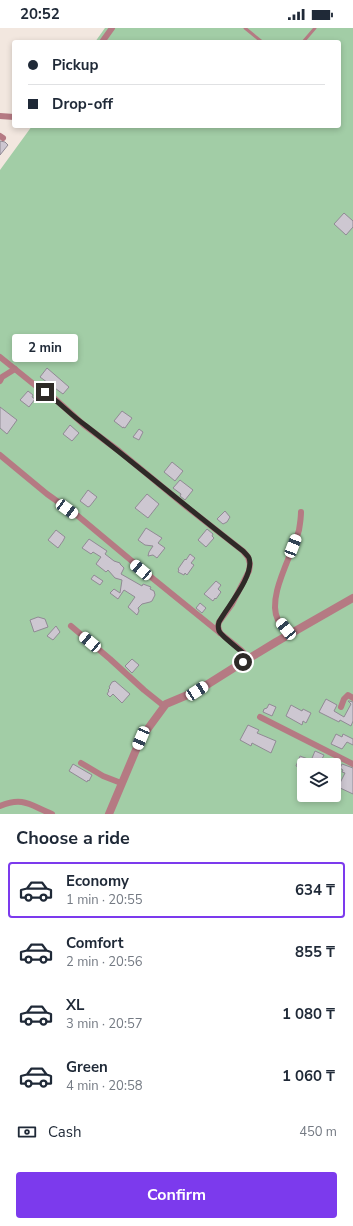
<!DOCTYPE html>
<meta charset="utf-8">
<style>
:root{--surface:#fff;--page:#f2f2f3;--text:#1f2937;--muted:#747a83;--line:#e0e1e3;--accent:#7c3aed}
body{margin:0;font-family:"Nunito Sans",sans-serif;background:var(--page);color:var(--text);height:100vh;display:flex;flex-direction:column;font-size:15px;white-space:nowrap}
*{box-sizing:border-box;margin:0}
p{font-size:13px;color:var(--muted)}
.icon{flex:none;width:22px;height:22px;fill:none;stroke:currentColor;stroke-width:2;stroke-linecap:round;stroke-linejoin:round}
.map{position:relative;height:786px;overflow:hidden}
.details{display:flex;flex-direction:column;background:var(--surface);flex:1}
.details>*{flex:none}
.hud{position:absolute;left:12px;top:12px;width:329px;height:88px;border-radius:4px;box-shadow:0 2px 6px #0003;display:grid;align-content:center;height:88px;padding:0 16px;background:var(--surface)}
.buttons{position:absolute;left:297px;top:730px;display:grid;gap:8px}
.buttons a{display:grid;place-items:center;width:44px;height:44px;border-radius:4px;background:var(--surface);box-shadow:0 2px 6px #0003;font-size:20px}
.end{position:absolute;width:18px;height:18px;margin:-9px;border:5px solid #2e2a27;background:#fff;box-shadow:0 0 0 2px #fff}
.from{border-radius:50%}
.bubble{position:absolute;height:28px;border-radius:4px;background:var(--surface);box-shadow:0 2px 6px #0003;font-size:13px;font-weight:700;line-height:28px;text-align:center}
.car{position:absolute;width:12px;height:24px;margin:-12px -6px;border-radius:5px;box-shadow:0 0 3px 1px #0007;background:linear-gradient(#fff 24%,#345 0 40%,#fff 0 76%,#345 0 86%,#fff 0)}
.hud b{display:flex;align-items:center;gap:14px;height:38px;font-size:15px}
.hud b+b{border-top:1px solid var(--line)}
.hud i{width:10px;height:10px;background:var(--text)}
ul{padding:0;list-style:none}
li{display:flex;align-items:center;gap:12px;height:56px;margin:0 8px 6px;padding:0 8px;border:2px solid transparent;border-radius:4px}
li div{flex:1}
li b{display:block;font-size:15px}
li em{font-style:normal;font-weight:700}
li.selected{border-color:var(--accent)}
li>.icon{width:36px;height:36px;stroke-width:1.5}
h2{padding:0 16px;font-size:18px;line-height:48px}
.pay{display:flex;align-items:center;gap:10px;height:44px;padding:0 16px;font-size:15px}
.pay p{margin-inline-start:auto}
.action{display:flex;gap:8px;margin-top:auto;padding:8px 16px}
.action a{flex:1;height:46px;border-radius:4px;background:var(--accent);color:#fff;font-size:16px;font-weight:700;line-height:46px;text-align:center}
.status{display:flex;justify-content:space-between;align-items:center;height:28px;padding:0 20px;background:var(--surface);direction:ltr}
.status svg{height:11px;fill:currentColor}
.map>svg:first-child{display:block}
</style>
<div class="status"><b>20:52</b><svg viewBox="0 0 49 12"><path d="M0 12V9h3v3zM5 12V6h3v6zM10 12V3h3v9zM15 12V0h3v12zM26 1h20v11H26zM47 4h2v5h-2z"/></svg></div>
<div class="map">
<svg width="353" height="786" viewBox="0 0 353 786">
<rect width="100%" height="100%" fill="#f2e7df"/>
<path fill="#a2cda6" fill-rule="evenodd" d="M 105,0 L 353,0 L 353,786 L 0,786 L 0,142 L 32,98 L 339,98 L 339,14 L 95,14 ZM 304,737 L 334,737 L 334,767 L 304,767 Z"/>
<g fill="#cdc7d1" stroke="#908a94">
<polygon points="0,113 5,114 8,117 0,127"/>
<polygon points="344,185 353,193 353,199 346,207 334,196"/>
<polygon points="47,340 69,359 63,366 40,349"/>
<polygon points="28,363 33,367 32,369 35,371 29,379 20,372"/>
<polygon points="0,379 17,392 7,406 0,400"/>
<polygon points="122,383 132,390 125,400 123,399 123,400 114,393"/>
<polygon points="70,397 79,405 72,413 63,406"/>
<polygon points="139,401 143,404 139,412 133,409"/>
<polygon points="172,434 183,443 175,453 164,444"/>
<polygon points="180,452 193,462 185,472 180,468 181,466 173,460"/>
<polygon points="88,462 97,469 90,478 88,479 80,473"/>
<polygon points="147,466 159,476 148,490 135,480"/>
<polygon points="225,483 230,489 227,494 223,496 217,491"/>
<polygon points="146,500 162,510 158,515 165,520 157,530 153,527 148,528 149,524 153,518 145,517 138,512"/>
<polygon points="207,501 213,506 212,508 214,510 206,519 198,512"/>
<polygon points="56,502 65,509 63,513 58,520 48,512"/>
<polygon points="89,511 107,523 105,526 114,533 120,535 120,536 124,540 121,546 142,558 143,556 151,559 150,561 154,563 155,567 152,573 150,574 142,576 138,580 139,583 137,587 128,579 135,569 124,562 118,571 110,565 114,561 120,565 122,552 115,550 108,542 106,544 96,536 101,529 93,524 91,526 82,520"/>
<polygon points="190,526 195,530 191,535 194,537 187,547 185,545 184,547 178,544 179,542 178,541 185,531 186,532"/>
<polygon points="94,547 103,553 100,557 91,551"/>
<polygon points="216,553 221,557 218,561 221,564 216,571 215,570 213,573 204,566"/>
<polygon points="200,575 206,580 202,585 196,580"/>
<polygon points="38,589 45,591 48,599 34,604 30,592"/>
<polygon points="56,598 60,604 53,612 47,608"/>
<polygon points="132,631 139,637 132,645 125,638"/>
<polygon points="115,653 130,666 122,675 113,666 110,669 107,666 109,663 108,662 110,660 109,659 112,654"/>
<polygon points="326,671 337,677 334,683 344,689 351,676 348,673 349,673 353,674 353,693 351,698 340,692 339,694 319,684"/>
<polygon points="269,676 276,679 272,688 263,684 264,681 267,680"/>
<polygon points="291,677 302,683 303,681 311,685 306,695 303,693 302,697 286,688"/>
<polygon points="248,697 259,702 257,705 276,713 271,725 252,715 251,718 240,712"/>
<polygon points="336,706 342,709 343,706 353,711 353,717 347,714 342,721 331,716"/>
<polygon points="315,723 324,727 319,737 314,737 310,735"/>
<polygon points="300,728 308,731 305,737 304,737 303,741 296,738"/>
<polygon points="73,736 92,747 89,753 88,752 87,754 69,743"/>
<polygon points="342,736 353,740 353,766 338,759 345,745 342,744 343,742 340,740"/>
</g>
<g fill="none" stroke-linecap="round" stroke-linejoin="round">
<g stroke="#b57a83" stroke-width="3">
<polyline points="245,0 262,14"/>
<polyline points="303,14 315,0"/>
</g>
<g stroke="#b57a83" stroke-width="6">
<polyline points="102,14 112,0"/>
<polyline points="0,88 14,89"/>
<polyline points="0,108 3,110"/>
<polyline points="0,329 36,358 54,370 84,397 119,423 188,480 243,523 248,529 250,536 249,543 232,576 219,594 218,598 220,605"/>
<polyline points="0,353 2,349 15,341"/>
<polyline points="0,427 47,466 78,488 151,549 241,622 249,630"/>
<polyline points="71,598 110,631 144,662 164,678"/>
<path d="M 291,606 C 287,602 281,597 278,592 C 266,569 293,526 299,502 C 300,496 301,490 301,484"/>
<polyline points="341,679 344,671 348,667 353,670"/>
<polyline points="260,689 353,736"/>
<polyline points="81,735 103,748 121,755"/>
<path d="M 0,778 C 24,768 31,778 52,786"/>
</g>
<polyline stroke="#b57a83" stroke-width="8" points="109,786 141,710 166,676 197,663 243,634 276,614 353,570"/>
</g>
<g fill="none" stroke-linecap="round" stroke-linejoin="round">
<path stroke="#2e2a27" stroke-width="5" d="M 45,364 C 59,374 71,387 85,397 C 138,438 190,482 243,523 C 245,525 248,528 249,530 C 255,547 227,579 219,594 C 218,597 218,600 219,603 C 221,608 243,624 249,630 L 243,634"/>
</g>
</svg>
<div class="buttons">
<a><svg class="icon" aria-label="layers" viewBox="0 0 24 24"><path d="M12 4l9 5-9 5-9-5zM3 14l9 5 9-5"/></svg></a>
</div>
<i class="end from" style="left:243px;top:634px"></i>
<i class="end" style="left:45px;top:364px"></i>
<div class="bubble" style="left:12px;top:306px;width:66px">2 min</div>
<i class="car" style="left:67px;top:481px;rotate:126deg"></i>
<i class="car" style="left:293px;top:518px;rotate:21deg"></i>
<i class="car" style="left:141px;top:542px;rotate:310deg"></i>
<i class="car" style="left:286px;top:601px;rotate:321deg"></i>
<i class="car" style="left:90px;top:614px;rotate:310deg"></i>
<i class="car" style="left:197px;top:663px;rotate:57deg"></i>
<i class="car" style="left:141px;top:710px;rotate:203deg"></i>
<div class="hud">
<b><i class="from"></i>Pickup</b>
<b><i></i>Drop-off</b>
</div>
</div>
<section class="details">
<h2>Choose a ride</h2>
<ul>
<li class="selected"><svg class="icon" aria-label="car" viewBox="0 0 24 24"><path d="M5 17H2v-5l4-1 3-4h7l3 4 3 1v5h-3M9 17h6M6 11h13"/><circle cx="7" cy="17" r="2"/><circle cx="17" cy="17" r="2"/></svg><div><b>Economy</b><p>1 min · 20:55</p></div><em>634 ₸</em></li>
<li><svg class="icon" aria-label="car" viewBox="0 0 24 24"><path d="M5 17H2v-5l4-1 3-4h7l3 4 3 1v5h-3M9 17h6M6 11h13"/><circle cx="7" cy="17" r="2"/><circle cx="17" cy="17" r="2"/></svg><div><b>Comfort</b><p>2 min · 20:56</p></div><em>855 ₸</em></li>
<li><svg class="icon" aria-label="car" viewBox="0 0 24 24"><path d="M5 17H2v-5l4-1 3-4h7l3 4 3 1v5h-3M9 17h6M6 11h13"/><circle cx="7" cy="17" r="2"/><circle cx="17" cy="17" r="2"/></svg><div><b>XL</b><p>3 min · 20:57</p></div><em>1 080 ₸</em></li>
<li><svg class="icon" aria-label="car" viewBox="0 0 24 24"><path d="M5 17H2v-5l4-1 3-4h7l3 4 3 1v5h-3M9 17h6M6 11h13"/><circle cx="7" cy="17" r="2"/><circle cx="17" cy="17" r="2"/></svg><div><b>Green</b><p>4 min · 20:58</p></div><em>1 060 ₸</em></li>
</ul>
<div class="pay"><svg class="icon" aria-label="cash" viewBox="0 0 24 24"><path d="M3 7h18v10H3z"/><circle cx="12" cy="12" r="2"/></svg>Cash<p>450 m</p></div>
<div class="action"><a>Confirm</a></div>
</section>
